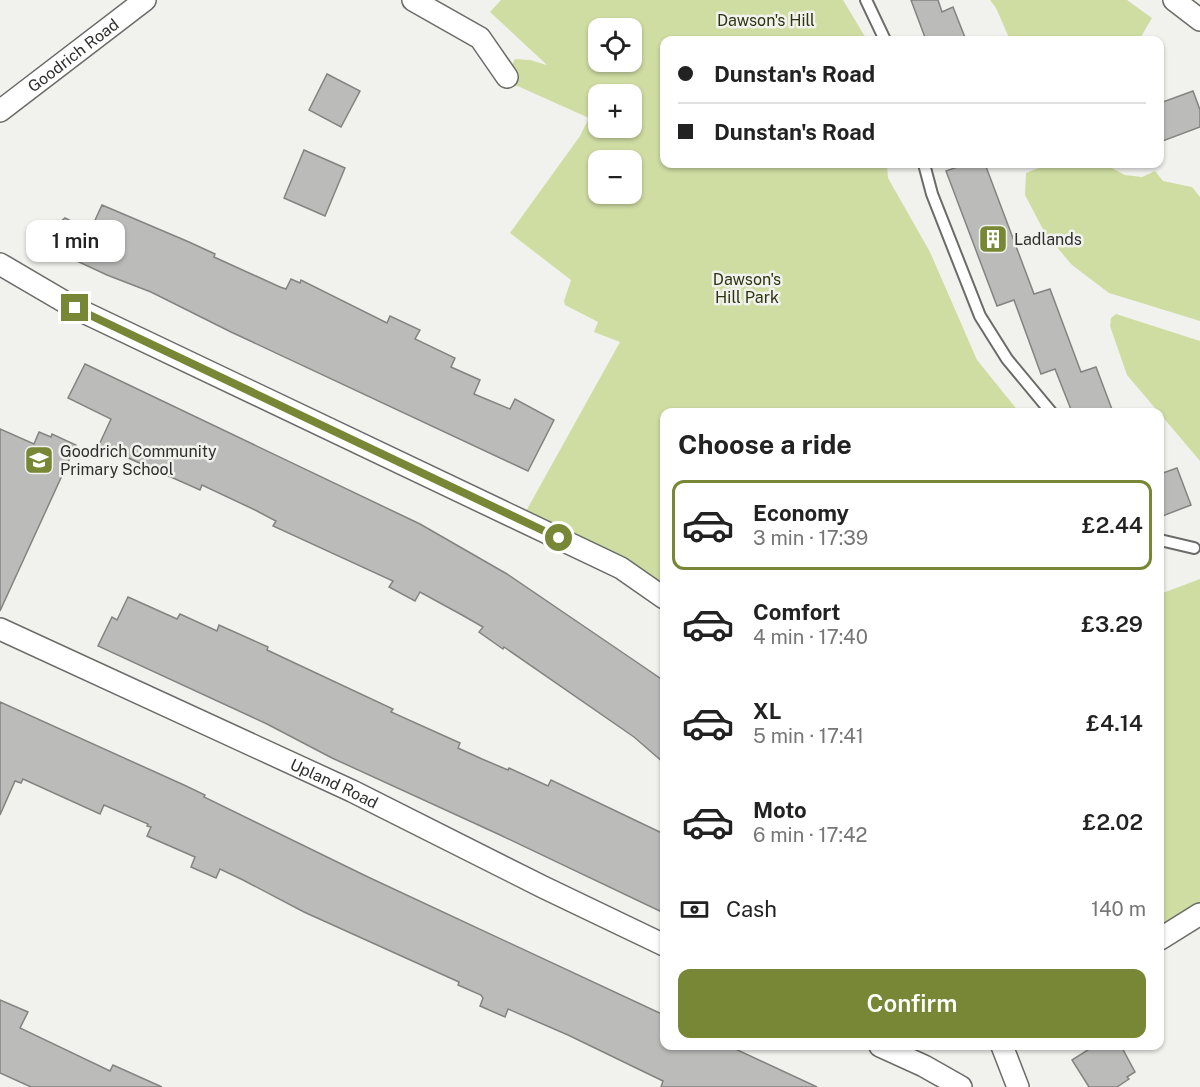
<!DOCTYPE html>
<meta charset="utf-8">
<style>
:root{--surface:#fff;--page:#f2f2f2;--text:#222;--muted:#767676;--line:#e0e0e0;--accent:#778736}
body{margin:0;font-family:"Public Sans",sans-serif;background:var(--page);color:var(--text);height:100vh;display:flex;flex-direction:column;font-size:22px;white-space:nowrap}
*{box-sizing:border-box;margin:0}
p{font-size:20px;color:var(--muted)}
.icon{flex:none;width:33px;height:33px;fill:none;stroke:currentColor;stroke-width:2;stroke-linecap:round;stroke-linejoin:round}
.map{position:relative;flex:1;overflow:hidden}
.panel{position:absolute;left:660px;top:408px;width:504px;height:642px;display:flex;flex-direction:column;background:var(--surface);border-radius:12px;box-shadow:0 2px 4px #0004}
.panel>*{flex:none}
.banner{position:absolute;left:660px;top:36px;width:504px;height:132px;border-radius:12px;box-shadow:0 2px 4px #0004;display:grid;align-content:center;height:132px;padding:0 18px;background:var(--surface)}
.fabs{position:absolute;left:588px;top:18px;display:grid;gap:12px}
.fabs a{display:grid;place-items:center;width:54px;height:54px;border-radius:12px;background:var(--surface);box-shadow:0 2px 4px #0004;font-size:30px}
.end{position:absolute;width:27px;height:27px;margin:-14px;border:8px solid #778736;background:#fff;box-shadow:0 0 0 3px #fff}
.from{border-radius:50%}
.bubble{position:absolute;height:42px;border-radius:12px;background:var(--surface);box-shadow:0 2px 4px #0004;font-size:20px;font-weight:600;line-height:42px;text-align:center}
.banner b{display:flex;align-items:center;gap:21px;height:57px;font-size:22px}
.banner b+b{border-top:2px solid var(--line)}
.banner i{width:15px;height:15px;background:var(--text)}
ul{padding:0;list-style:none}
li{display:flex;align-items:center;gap:18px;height:90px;margin:0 12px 9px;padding:0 6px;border:3px solid transparent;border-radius:12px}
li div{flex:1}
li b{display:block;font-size:22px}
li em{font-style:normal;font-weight:600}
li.selected{border-color:var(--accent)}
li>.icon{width:54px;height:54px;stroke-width:1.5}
h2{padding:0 18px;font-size:27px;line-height:72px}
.pay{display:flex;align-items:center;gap:15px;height:66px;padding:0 18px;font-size:22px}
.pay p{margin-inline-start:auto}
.button{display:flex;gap:12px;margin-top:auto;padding:12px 18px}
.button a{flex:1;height:69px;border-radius:12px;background:var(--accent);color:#fff;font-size:24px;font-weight:600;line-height:69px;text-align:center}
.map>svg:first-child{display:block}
</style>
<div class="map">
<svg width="1200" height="1087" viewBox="0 0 1200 1087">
<rect width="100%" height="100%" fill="#f1f2ee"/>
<g fill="#cfdda3" fill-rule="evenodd">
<path d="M 501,0 L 843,0 L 867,40 L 664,40 L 664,164 L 887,164 L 888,178 L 930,252 L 977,360 L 1019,412 L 664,412 L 664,605 L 525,513 L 620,342 L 594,332 L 598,322 L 565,305 L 564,301 L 571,280 L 510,233 L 580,136 L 589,118 L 504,80 L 515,59 L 530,60 L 547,65 L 490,12 ZM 598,28 L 632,28 L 632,62 L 598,62 ZM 598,94 L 632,94 L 632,128 L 598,128 ZM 598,160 L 632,160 L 632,194 L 598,194 Z"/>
<polygon points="990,0 1127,0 1152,18 1139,40 1010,40 996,8"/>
<polygon points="1049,164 1104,164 1125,175 1142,177 1155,171 1163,181 1192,187 1200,197 1200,321 1109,293 1072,265 1045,233 1025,195 1026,173"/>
<polygon points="1116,314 1200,341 1200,461 1127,375 1110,326 1111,318"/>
<polygon points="1200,579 1200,903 1160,934 1160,594"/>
</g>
<g fill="#bbbcb9" stroke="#838481" stroke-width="1.5">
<polygon points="911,0 938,0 942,12 953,7 966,40 926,40"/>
<polygon points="327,74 360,91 341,127 309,110"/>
<polygon points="1193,91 1200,110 1200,127 1160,142 1160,103"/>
<polygon points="304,150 345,168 325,216 284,198"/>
<polygon points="966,164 985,164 1034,294 1050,289 1081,372 1096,367 1113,412 1072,412 1055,369 1041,374 1014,300 997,306 946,171"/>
<polygon points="102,205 189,242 215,254 214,257 280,287 286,289 291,279 300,283 301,280 387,323 390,316 420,330 415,339 455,358 451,367 480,380 474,394 510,409 515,399 554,420 528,471 231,332 151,292 107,275 36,242 65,218 90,231"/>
<polygon points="85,364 420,524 507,574 635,661 664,681 664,763 634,737 504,647 503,649 479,632 483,627 462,615 420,592 415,601 389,587 393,581 273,526 276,521 255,510 202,485 200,490 99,445 111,419 68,398"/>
<polygon points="0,429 34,444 39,432 51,437 52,434 76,445 0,611"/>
<polygon points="1177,468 1191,505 1160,517 1160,474"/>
<polygon points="128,597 177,619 180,614 217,631 219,625 268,647 267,650 393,709 391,712 460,743 458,748 482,759 508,770 509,768 548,786 551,780 664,834 664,913 498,834 332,758 267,724 98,646 112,617 117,620"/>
<polygon points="0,702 184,785 205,795 204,797 368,877 664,1015 664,1046 729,1046 817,1087 661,1087 663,1081 568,1035 508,1009 505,1017 480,1006 483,998 481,995 458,985 459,982 304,912 243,880 220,869 216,878 191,867 195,857 147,836 151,827 147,826 148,824 104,805 100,814 23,779 21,783 15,781 0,815"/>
<polygon points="0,1000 28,1012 20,1028 110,1071 113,1065 162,1087 31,1087 0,1073"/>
<polygon points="1094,1046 1121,1046 1135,1072 1127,1077 1129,1079 1117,1087 1089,1087 1072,1060"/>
</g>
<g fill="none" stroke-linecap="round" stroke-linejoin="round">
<g stroke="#6b6c69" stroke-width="14">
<g id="lane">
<polyline points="866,0 885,40"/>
<polyline points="924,164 932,194 980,316 1007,359 1051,412"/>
<polyline points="1160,540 1194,548"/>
</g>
</g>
<g stroke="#6b6c69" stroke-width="24">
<g id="street">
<polyline points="413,0 480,38 507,77"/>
<polyline points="1174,0 1200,20"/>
<path id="s1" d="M 0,111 L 145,0"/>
<polyline points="0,264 75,308 621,568 664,598"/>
<path id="s2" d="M 0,629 L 352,791 L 543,887 L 664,945"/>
<polyline points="1160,939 1200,914"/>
<polyline points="880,1046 924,1066 961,1087"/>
<polyline points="1002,1046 1018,1087"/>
</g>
</g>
<use href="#lane" stroke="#fff" stroke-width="10"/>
<use href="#street" stroke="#fff" stroke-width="21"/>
</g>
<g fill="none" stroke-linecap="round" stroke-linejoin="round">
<polyline stroke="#778736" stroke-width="8" points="75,308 559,538"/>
</g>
<defs>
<g id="building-square" transform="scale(1.5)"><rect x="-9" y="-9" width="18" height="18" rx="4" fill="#778736" stroke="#f1f2ee"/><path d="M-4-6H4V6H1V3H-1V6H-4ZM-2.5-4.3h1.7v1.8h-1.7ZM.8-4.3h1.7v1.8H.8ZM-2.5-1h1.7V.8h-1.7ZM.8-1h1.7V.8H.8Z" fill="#fff"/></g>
<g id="school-square" transform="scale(1.5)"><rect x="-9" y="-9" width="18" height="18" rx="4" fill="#778736" stroke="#f1f2ee"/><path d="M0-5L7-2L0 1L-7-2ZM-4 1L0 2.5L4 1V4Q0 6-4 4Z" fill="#fff"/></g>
</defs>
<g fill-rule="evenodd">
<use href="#building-square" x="993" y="239"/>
<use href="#school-square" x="39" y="460"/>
</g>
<g text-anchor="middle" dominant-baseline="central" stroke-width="5" stroke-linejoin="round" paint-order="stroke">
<g font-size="16" fill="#2e350e" stroke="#f1f2ee">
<text x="766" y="20">Dawson's Hill</text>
<text x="747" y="279">Dawson's<tspan x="747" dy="18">Hill Park</tspan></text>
</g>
<g font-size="16" fill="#2f2f2e" stroke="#f1f2ee">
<text stroke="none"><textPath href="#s1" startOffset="92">Goodrich Road</textPath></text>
<text stroke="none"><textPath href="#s2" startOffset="368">Upland Road</textPath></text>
</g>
<g font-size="16" fill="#2f2f2e" stroke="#f1f2ee" text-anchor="start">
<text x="1014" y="239">Ladlands</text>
<text x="60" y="451">Goodrich Community<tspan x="60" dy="18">Primary School</tspan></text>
</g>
</g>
</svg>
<div class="fabs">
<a><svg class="icon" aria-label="locate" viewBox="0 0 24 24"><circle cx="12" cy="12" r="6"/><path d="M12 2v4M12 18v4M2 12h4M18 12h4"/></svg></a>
<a>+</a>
<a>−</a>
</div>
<i class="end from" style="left:559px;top:538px"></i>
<i class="end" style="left:75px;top:308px"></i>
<div class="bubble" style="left:26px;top:220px;width:99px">1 min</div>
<div class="banner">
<b><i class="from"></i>Dunstan's Road</b>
<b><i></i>Dunstan's Road</b>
</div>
<section class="panel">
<h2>Choose a ride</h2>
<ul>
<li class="selected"><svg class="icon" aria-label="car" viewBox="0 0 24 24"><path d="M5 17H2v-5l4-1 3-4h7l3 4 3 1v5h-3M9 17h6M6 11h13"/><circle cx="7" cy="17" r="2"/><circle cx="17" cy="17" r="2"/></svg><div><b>Economy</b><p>3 min · 17:39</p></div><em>£2.44</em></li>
<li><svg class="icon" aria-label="car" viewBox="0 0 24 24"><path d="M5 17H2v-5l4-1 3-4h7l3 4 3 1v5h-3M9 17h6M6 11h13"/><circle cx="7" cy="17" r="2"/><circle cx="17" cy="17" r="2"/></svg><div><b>Comfort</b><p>4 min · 17:40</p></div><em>£3.29</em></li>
<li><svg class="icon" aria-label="car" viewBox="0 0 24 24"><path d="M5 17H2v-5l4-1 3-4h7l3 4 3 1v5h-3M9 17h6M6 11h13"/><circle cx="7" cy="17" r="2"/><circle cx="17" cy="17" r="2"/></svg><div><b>XL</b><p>5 min · 17:41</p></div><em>£4.14</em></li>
<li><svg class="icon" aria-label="car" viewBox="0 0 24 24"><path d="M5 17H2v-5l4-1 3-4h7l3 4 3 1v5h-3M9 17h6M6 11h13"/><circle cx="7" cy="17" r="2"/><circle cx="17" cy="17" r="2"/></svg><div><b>Moto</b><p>6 min · 17:42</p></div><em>£2.02</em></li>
</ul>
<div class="pay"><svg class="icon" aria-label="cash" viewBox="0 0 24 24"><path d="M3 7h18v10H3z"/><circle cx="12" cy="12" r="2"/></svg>Cash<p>140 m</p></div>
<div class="button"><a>Confirm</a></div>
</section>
</div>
